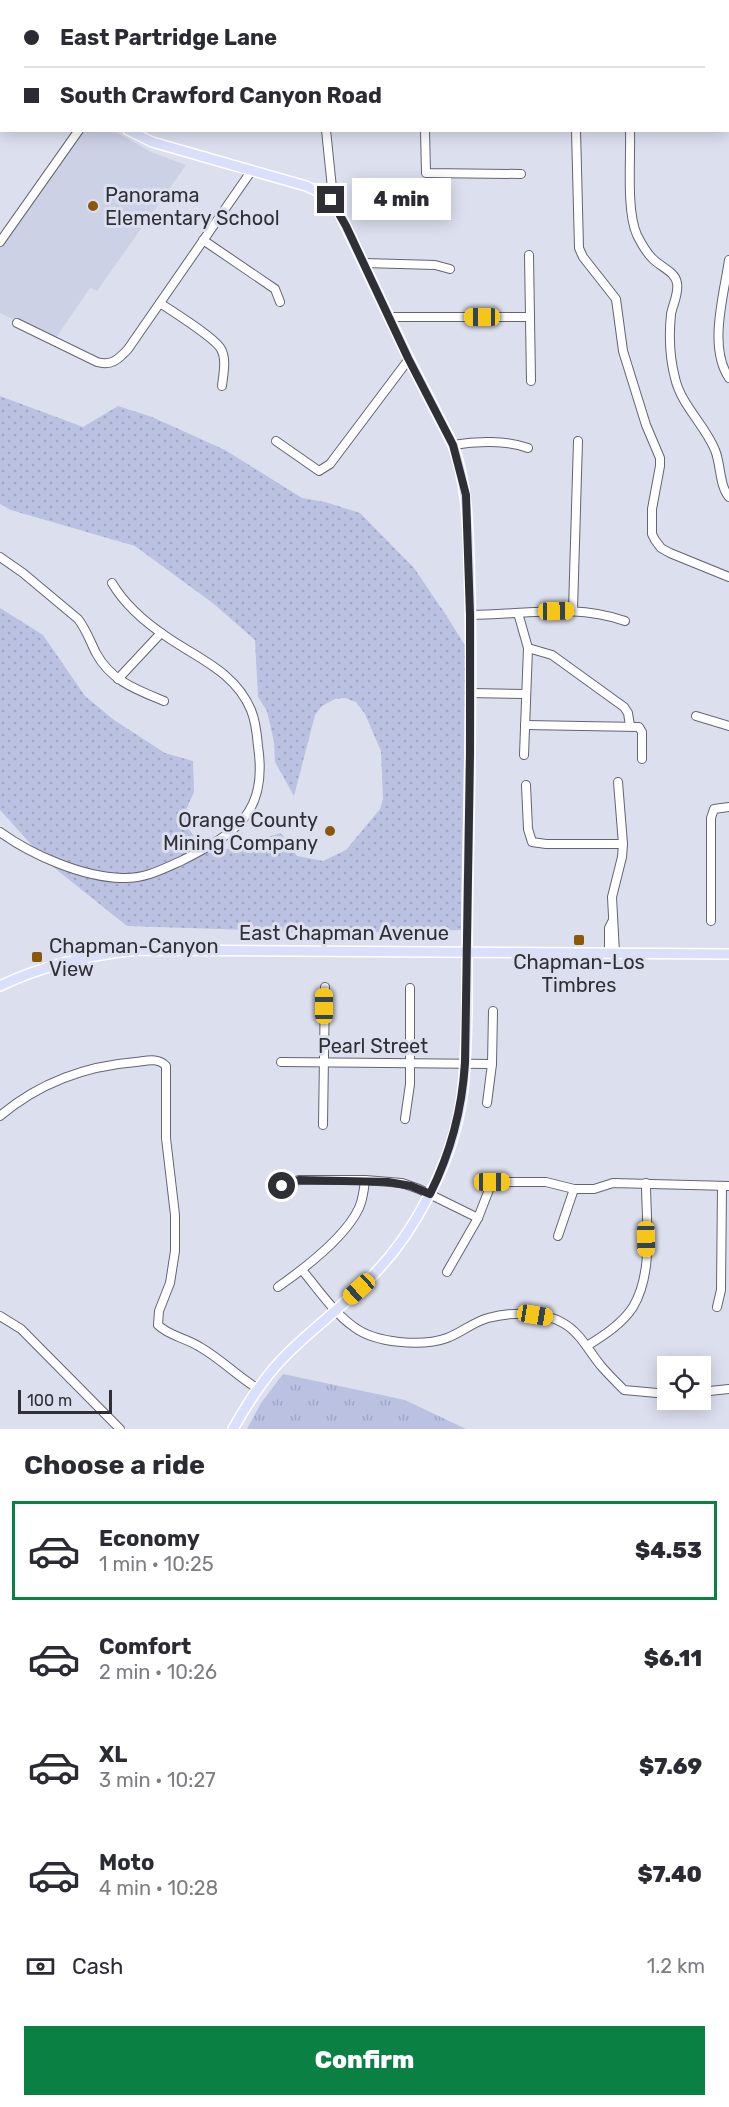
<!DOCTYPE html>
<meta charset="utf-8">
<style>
:root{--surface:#fff;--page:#f2f2f3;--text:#2b2b33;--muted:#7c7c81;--line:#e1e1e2;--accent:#0b8043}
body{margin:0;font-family:Rubik,sans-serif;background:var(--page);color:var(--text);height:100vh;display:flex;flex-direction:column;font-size:22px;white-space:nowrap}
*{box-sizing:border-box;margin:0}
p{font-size:20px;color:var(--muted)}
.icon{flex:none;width:33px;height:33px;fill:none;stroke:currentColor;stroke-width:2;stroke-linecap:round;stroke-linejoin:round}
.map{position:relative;height:1429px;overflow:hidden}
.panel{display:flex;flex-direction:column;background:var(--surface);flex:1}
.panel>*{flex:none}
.top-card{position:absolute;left:0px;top:0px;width:729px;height:132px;box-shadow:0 3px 15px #0003;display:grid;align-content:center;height:132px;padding:0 24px;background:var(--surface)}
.tools{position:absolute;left:657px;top:1356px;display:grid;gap:12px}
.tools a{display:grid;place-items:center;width:54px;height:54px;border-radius:0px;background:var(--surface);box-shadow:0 3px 15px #0003;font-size:30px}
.scale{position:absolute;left:18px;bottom:15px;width:94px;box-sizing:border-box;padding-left:6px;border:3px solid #2f3036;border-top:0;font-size:16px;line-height:21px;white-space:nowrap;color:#2f3036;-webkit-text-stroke:4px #dcdfee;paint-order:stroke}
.end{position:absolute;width:27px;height:27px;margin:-14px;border:8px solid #2f3036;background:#fff;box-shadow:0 0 0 3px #fff}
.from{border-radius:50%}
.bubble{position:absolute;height:42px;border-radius:0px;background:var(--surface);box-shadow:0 3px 15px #0003;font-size:20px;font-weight:800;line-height:42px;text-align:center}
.car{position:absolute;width:18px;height:36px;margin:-18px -9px;border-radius:8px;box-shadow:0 0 4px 2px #0007;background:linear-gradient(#f5c518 24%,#345 0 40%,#f5c518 0 76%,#345 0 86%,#f5c518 0)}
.top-card b{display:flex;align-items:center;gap:21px;height:57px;font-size:22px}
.top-card b+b{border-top:2px solid var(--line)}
.top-card i{width:15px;height:15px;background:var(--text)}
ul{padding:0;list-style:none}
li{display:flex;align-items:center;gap:18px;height:99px;margin:0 12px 9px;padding:0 12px;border:3px solid transparent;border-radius:0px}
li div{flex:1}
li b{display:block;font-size:22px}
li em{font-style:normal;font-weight:800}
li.active{border-color:var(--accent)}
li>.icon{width:54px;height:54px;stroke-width:1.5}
h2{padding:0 24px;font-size:27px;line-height:72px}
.pay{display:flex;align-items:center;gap:15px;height:66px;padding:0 24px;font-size:22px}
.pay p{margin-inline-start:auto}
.primary-button{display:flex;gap:12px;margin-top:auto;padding:12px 24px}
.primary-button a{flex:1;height:69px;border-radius:0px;background:var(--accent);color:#fff;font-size:24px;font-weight:800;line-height:69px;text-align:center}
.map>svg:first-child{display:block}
</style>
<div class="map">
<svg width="729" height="1429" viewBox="0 0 729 1429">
<defs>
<pattern id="grass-dots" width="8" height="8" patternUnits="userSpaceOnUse" patternTransform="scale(1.5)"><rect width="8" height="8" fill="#bbc1e1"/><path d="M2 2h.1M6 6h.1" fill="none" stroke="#a1a6c2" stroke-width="1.8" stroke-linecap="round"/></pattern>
<pattern id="park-tufts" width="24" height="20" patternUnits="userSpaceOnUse" patternTransform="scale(1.5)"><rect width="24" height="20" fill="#bbc1e1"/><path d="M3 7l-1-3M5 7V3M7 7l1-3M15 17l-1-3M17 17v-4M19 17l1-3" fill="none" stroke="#a1a6c2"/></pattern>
</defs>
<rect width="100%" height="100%" fill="#dcdfee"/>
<polygon fill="#cdd1e6" points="81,131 114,131 151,152 186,165 97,291 90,288 55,339 0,313 0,246"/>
<polygon fill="url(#grass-dots)" points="0,396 83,427 118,406 152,417 225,450 302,498 325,502 360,513 414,568 446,615 466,647 461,930 337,933 127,926 47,862 0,810 0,608 43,635 85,696 114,720 165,753 193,761 194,792 185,812 188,828 196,839 217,852 281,833 297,856 323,861 346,850 380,809 383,799 381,751 365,714 356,702 345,698 335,699 322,706 315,715 294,796 275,762 274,742 267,711 258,697 255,640 214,604 135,546 11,510 0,504"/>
<polygon fill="url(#park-tufts)" points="283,1374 405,1400 466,1429 247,1429 261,1403"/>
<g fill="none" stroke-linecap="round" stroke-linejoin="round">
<g stroke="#636572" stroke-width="10">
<g id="minor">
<polyline points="668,0 670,2"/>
<polyline points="30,2 32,0"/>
<polyline points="320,2 320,0"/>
<polyline points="581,2 581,0"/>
<polyline points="0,21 2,20"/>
<polyline points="728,34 729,34"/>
<polyline points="326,130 332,188 328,196"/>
<polyline points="425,130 426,173 521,174"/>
<polyline points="576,130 579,248 583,257 616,299 623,351 646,425 660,458 660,466 652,509 652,534 655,540 661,548 670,553 729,577"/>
<path d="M 630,130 C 631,158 626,211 637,235 C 641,243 646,252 652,258 C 660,267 675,271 677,283 C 679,293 673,304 671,314 C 669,334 670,359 675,378 C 681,405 705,425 715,450 C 721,464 719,485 729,497"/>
<polyline points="203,240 275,289 280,302"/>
<polyline points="0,242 79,130"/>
<polyline points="529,255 531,381"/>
<path d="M 729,260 C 724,295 708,347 729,378"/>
<polyline points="364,263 435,265 450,269"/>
<path d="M 160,303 C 173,312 214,337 221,349 C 227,360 223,375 222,386"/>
<polyline points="389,317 529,317"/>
<path d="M 17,323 L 97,362 C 111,366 118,360 128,349 L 252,170"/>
<polyline points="276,441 319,471 330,464 409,359"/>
<path d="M 453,445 C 476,441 506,440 528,448"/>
<path d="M 0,557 L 23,573 L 78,619 C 86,629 90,641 96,653 C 111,681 137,690 164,701"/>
<polyline points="573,610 578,441"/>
<polyline points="518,613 528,648 524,755"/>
<path d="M 470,615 C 523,615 574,603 625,621"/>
<polyline points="528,648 552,655 624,707 628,713 630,726"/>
<polyline points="118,679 161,633"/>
<polyline points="470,693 526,694"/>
<polyline points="696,716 729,726"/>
<polyline points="525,725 639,727 642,732 642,759"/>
<polyline points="526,785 528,829 532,842 546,844 623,844"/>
<path d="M 0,832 C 32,855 82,877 122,878 C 145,879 163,869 183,860 C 236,833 268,813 258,746 C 257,734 256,722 251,710 C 235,672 199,659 167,637 C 146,623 125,605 112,583"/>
<polyline points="711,921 711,818 714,809 729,807"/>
<polyline points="609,953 609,928 612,922"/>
<polyline points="615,953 612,897 622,857 623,844 618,782"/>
<polyline points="281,1062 492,1064"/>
<polyline points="487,1103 492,1064 493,1011"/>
<path d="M 0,1116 C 39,1083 85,1066 136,1062 C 146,1061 158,1057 166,1066 L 166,1138 L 175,1215 L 175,1251 L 170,1283 L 159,1311 L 158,1325 C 169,1336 186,1338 200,1347 C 221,1359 237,1376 258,1389"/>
<polyline points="405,1119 410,1084 410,988"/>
<polyline points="323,1125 325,987"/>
<polyline points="282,1186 299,1180 365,1180 402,1183 419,1189 478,1218"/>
<polyline points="558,1236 574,1189"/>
<path d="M 302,1270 C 318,1289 334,1313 354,1327 C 375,1343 422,1347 447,1338 C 461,1333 473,1322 488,1318 C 510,1312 543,1311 563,1323 C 581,1333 589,1352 602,1367 C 609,1375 617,1383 624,1390 L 668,1394"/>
<polyline points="447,1272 478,1218 492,1182 546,1182 574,1189 594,1189 613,1183 729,1186"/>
<path d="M 278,1287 C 305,1268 345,1238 359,1208 C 363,1199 364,1190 365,1180"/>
<polyline points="717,1307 721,1290 722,1186"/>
<polyline points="0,1316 21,1329 120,1429"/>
<path d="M 587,1346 C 603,1336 622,1324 633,1307 C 654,1272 646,1222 646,1183"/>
<polyline points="700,1392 729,1389"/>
</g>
</g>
<g stroke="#fff" stroke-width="12">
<g id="major">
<polyline points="18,0 19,2"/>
<path d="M 128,130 L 152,142 L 306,186 L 328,196 L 339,212 L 409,359 L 453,445 C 470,492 468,543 470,593 C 472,684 470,775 468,866 C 467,914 467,962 467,1011 C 466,1039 466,1068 462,1096 C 457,1132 445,1166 428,1197 C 411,1231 389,1261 361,1287 C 337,1311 310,1331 286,1355 C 264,1377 248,1402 233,1429"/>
<path d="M 0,986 C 43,965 90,955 137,950 L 729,954"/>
</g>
</g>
<use href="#minor" stroke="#fff" stroke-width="8"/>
<use href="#major" stroke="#dadffb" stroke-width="9"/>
</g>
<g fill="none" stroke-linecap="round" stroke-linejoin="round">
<path stroke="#2f3036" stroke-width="8" d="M 282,1186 L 299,1180 L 388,1182 L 411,1186 L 430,1194 C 451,1152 462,1110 465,1063 L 470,754 L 470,615 L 466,495 L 453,445 L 408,358 L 346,226 L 331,200"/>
</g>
<g fill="#8d570a" stroke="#dcdfee" stroke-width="2">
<circle cx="93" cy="206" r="6"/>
<circle cx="330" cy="831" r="6"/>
<rect x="573" y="934" width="12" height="12" rx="3"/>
<rect x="31" y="951" width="12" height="12" rx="3"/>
</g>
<g text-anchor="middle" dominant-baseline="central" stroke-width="6" stroke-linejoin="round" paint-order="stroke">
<g font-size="20" fill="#2f3036" stroke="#dcdfee" text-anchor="start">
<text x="105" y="195">Panorama<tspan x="105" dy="23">Elementary School</tspan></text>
<text x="318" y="820" text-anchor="end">Orange County<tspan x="318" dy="23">Mining Company</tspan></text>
<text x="49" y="946">Chapman-Canyon<tspan x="49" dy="23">View</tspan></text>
<text x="579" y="962" text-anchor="middle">Chapman-Los<tspan x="579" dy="23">Timbres</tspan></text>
</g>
<g font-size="20" fill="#2f3036" stroke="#dcdfee">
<text x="344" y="933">East Chapman Avenue</text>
<text x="373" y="1046">Pearl Street</text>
</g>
</g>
</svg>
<div class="tools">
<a><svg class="icon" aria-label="locate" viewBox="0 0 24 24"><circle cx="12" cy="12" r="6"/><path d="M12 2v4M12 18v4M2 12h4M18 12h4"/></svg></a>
</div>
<div class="scale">100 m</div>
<i class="end from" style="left:282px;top:1186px"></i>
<i class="end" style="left:331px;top:200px"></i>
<div class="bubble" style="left:352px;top:178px;width:99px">4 min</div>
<i class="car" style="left:482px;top:317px;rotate:270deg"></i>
<i class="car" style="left:556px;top:611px;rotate:89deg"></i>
<i class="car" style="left:324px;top:1006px;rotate:0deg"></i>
<i class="car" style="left:492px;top:1182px;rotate:90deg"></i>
<i class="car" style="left:646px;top:1239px;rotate:179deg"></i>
<i class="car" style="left:359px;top:1289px;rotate:228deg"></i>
<i class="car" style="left:535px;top:1315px;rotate:99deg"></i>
<div class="top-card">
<b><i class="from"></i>East Partridge Lane</b>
<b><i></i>South Crawford Canyon Road</b>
</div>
</div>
<section class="panel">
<h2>Choose a ride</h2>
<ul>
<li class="active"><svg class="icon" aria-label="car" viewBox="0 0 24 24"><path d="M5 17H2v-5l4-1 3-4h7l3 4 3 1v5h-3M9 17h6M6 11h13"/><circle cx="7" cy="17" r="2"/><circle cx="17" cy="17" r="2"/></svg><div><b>Economy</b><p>1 min · 10:25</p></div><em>$4.53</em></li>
<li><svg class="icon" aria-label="car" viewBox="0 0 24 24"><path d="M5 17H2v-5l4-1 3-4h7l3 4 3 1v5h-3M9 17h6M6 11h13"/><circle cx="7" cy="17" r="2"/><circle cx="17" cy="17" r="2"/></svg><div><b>Comfort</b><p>2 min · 10:26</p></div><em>$6.11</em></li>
<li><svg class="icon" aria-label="car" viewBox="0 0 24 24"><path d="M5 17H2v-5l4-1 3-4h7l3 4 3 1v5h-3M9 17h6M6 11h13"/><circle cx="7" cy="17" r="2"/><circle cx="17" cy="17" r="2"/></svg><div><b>XL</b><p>3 min · 10:27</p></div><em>$7.69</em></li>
<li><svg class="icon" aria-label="car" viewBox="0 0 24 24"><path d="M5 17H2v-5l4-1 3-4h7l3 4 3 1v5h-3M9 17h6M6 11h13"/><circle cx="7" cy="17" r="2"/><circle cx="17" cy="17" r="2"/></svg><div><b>Moto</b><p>4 min · 10:28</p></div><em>$7.40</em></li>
</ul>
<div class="pay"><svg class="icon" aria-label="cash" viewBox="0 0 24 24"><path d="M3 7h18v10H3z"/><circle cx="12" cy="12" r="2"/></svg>Cash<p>1.2 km</p></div>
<div class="primary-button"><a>Confirm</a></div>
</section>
